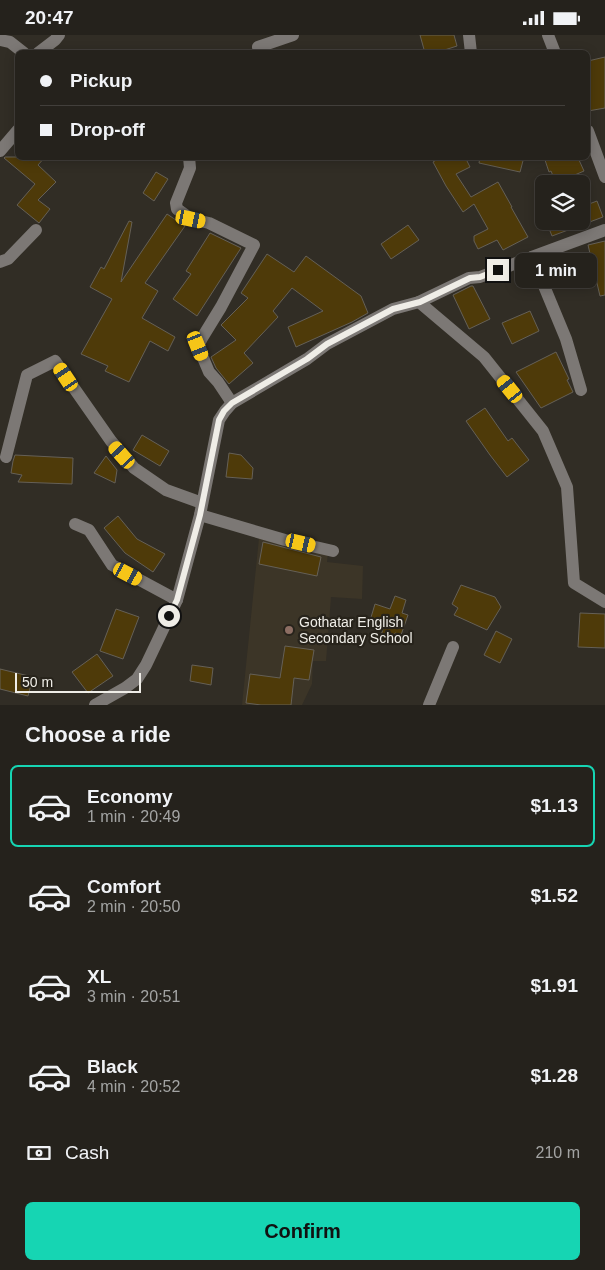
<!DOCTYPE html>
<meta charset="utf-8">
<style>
:root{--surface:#25221c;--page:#312f29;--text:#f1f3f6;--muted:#a3a4a3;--line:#423f3b;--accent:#16d5b3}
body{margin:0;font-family:Helvetica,sans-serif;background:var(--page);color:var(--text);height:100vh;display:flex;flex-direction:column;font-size:19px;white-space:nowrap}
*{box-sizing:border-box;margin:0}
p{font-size:16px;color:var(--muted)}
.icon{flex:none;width:28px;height:28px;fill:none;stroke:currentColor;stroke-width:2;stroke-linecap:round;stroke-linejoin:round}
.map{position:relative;height:670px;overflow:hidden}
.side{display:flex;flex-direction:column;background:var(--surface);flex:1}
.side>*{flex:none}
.guide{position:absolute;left:15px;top:15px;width:575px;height:110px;border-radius:8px;box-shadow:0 2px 12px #0003,0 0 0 1px var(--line);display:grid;align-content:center;height:110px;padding:0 25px;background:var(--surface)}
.controls{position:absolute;left:535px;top:140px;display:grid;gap:10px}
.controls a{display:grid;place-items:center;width:55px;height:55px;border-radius:8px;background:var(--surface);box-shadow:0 2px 12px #0003,0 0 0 1px var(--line);font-size:25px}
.scale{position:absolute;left:15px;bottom:12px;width:126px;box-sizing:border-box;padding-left:5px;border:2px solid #efede7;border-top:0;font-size:14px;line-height:18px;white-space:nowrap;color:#efede7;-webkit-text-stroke:4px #27231b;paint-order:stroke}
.end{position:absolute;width:22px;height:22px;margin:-11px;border:6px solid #efede7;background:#111;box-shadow:0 0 0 2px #111}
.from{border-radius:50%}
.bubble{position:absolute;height:35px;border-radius:8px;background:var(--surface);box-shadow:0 2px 12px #0003,0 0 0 1px var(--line);font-size:16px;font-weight:600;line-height:35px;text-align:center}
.car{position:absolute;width:15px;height:30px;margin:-15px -8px;border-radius:6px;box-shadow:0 0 4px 1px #0007;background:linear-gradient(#f5c518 24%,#345 0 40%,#f5c518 0 76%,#345 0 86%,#f5c518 0)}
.guide b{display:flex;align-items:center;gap:18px;height:48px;font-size:19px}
.guide b+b{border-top:1px solid var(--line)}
.guide i{width:12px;height:12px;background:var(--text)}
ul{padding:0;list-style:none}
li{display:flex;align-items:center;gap:15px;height:82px;margin:0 10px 8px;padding:0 15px;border:2px solid transparent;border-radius:8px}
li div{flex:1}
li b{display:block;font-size:19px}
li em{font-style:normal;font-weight:600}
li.active{border-color:var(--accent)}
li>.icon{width:45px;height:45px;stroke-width:1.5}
h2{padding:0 25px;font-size:22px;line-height:60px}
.pay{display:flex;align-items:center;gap:12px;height:55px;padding:0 25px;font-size:19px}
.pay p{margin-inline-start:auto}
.cta{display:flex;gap:10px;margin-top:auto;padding:10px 25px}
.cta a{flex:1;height:58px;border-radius:8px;background:var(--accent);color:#111;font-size:20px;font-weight:600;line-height:58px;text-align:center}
.status{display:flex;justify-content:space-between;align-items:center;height:35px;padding:0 25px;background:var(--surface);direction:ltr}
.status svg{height:14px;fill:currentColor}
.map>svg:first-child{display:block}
</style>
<div class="status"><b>20:47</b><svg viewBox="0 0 49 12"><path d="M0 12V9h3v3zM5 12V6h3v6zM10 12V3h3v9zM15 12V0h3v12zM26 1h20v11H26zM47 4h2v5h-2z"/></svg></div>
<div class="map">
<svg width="605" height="670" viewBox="0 0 605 670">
<rect width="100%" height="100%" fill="#312d25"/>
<polygon fill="#3c3527" points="259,503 328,517 327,527 363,531 362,564 331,562 326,626 313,626 312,649 302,670 242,670"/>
<g fill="#4e3a09" stroke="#656057">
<polygon points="420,0 454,0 457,11 435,18 425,18"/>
<polygon points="605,22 605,73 588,76 588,26"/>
<polygon points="5,122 45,122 38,130 56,147 38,165 50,174 39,188 17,170 35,149 4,123"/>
<polygon points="441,122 465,122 470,132 456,139 471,162 498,147 512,172 511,172 528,202 503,215 497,205 478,214 474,206 474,201 488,194 474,169 463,177 446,151 433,127"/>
<polygon points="480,122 524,122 520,137 479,128"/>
<polygon points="544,122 584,122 579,125 584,136 556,148 551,136 549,137"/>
<polygon points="156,137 168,144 154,166 143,158"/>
<polygon points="597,166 603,182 552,201 546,186 581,186 581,172"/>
<polygon points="167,179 185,191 145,248 158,256 142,283 175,302 168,316 150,306 129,347 105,336 108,331 81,319 112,264 90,252 101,232 104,234 129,186 132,187 121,247"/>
<polygon points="408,190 419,205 391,224 381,209"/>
<polygon points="210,198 241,213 197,281 173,264 191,239 186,236"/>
<polygon points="605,206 605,260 600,261 588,210"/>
<polygon points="267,219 294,237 306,221 361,261 368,278 352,287 296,312 288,292 323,276 292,253 273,276 278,282 244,318 253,328 229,349 216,333 211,322 236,305 221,290 248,263 241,258"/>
<polygon points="471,251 473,251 490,284 469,294 453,260"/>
<polygon points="530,276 539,296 512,309 502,288"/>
<polygon points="556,317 569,344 567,345 573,357 541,373 516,337"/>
<polygon points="485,373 508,406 512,403 529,425 507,442 490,420 466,386"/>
<polygon points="142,400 169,416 160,431 133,415"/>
<polygon points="229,418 241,420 253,433 252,444 226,442"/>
<polygon points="15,420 73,423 72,449 18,447 22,440 11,438 13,426"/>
<polygon points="106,421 117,435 115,448 94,438"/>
<polygon points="118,481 137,504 165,519 153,537 125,518 104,493"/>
<polygon points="263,507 321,522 317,541 259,529"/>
<polygon points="461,550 495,562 501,572 487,595 454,580 458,573 452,569"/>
<polygon points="395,561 406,565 402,578 408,580 401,600 395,598 392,608 380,604 383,594 369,589 375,569 390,574"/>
<polygon points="116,574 139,582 123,624 100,616"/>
<polygon points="580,578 605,579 605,613 578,612"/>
<polygon points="496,596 512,604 500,628 484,620"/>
<polygon points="285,611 314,615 309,645 294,643 291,670 261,670 246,668 250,639 280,643"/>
<polygon points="97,619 113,641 88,658 72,637"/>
<polygon points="192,630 213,633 211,650 190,646"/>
<polygon points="0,634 33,642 28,661 0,654"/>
</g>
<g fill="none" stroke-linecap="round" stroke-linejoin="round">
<g stroke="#7c7875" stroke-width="12">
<polyline points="469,0 471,18"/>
<polyline points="548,0 555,18"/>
<polyline points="0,5 10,7 24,18"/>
<polyline points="258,12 293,0"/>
<polyline points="38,18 55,5 59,0"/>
<polyline points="588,96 605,142"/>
<polyline points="0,116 18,95"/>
<polyline points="189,122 190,133 176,168 177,174 191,184 209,188 254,210 221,272 202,303 198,311 209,337 218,347 232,368"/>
<polyline points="532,222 605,195"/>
<polyline points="0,227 8,224 36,195"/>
<polyline points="419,267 469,243 480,242 532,222 566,304 581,355"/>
<polyline points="6,422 27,340 55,326 111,406 134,433 166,455 202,468"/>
<polyline points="200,480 285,505 333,516"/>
<polyline points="75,489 89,495 112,530 177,565"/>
<polyline points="95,670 125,653 137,644 146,630 177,565 200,480 219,385 225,376 232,368 307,324 327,309 393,274 419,267 484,322 543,396 567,452 574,548 605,567"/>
<polyline points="429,670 453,612"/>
</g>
</g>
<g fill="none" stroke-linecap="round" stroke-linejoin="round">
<polyline stroke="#efede7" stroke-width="6" points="169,581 177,565 200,480 219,385 224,376 232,368 307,324 327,309 393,274 420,267 470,243 480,242 498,235"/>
</g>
<circle fill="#8d6e63" stroke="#27231b" stroke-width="2" cx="289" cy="595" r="5"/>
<g text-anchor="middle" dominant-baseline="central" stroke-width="4.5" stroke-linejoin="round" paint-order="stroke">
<g font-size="14" fill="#efede7" stroke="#27231b" text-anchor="start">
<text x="299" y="587">Gothatar English<tspan x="299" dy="16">Secondary School</tspan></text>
</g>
</g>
</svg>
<div class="controls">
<a><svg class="icon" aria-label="layers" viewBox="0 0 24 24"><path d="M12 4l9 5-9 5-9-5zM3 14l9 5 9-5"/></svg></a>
</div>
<div class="scale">50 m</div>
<i class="end from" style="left:169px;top:581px"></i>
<i class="end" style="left:498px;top:235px"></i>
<div class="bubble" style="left:515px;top:218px;width:82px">1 min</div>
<i class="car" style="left:191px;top:184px;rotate:102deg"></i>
<i class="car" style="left:198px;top:311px;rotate:158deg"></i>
<i class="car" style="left:66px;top:342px;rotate:326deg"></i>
<i class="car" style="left:510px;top:354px;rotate:321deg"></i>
<i class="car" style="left:122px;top:420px;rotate:318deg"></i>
<i class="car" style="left:301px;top:508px;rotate:103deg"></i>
<i class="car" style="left:128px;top:539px;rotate:118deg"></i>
<div class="guide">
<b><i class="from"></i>Pickup</b>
<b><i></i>Drop-off</b>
</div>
</div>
<section class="side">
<h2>Choose a ride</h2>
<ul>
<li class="active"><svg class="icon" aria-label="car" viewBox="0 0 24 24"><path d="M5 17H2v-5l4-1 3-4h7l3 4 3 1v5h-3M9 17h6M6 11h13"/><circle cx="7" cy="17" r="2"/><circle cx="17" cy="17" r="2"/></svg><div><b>Economy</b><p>1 min · 20:49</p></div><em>$1.13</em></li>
<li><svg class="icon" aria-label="car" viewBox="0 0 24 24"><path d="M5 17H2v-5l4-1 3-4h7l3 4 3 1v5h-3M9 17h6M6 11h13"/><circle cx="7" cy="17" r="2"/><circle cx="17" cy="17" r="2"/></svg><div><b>Comfort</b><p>2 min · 20:50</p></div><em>$1.52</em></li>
<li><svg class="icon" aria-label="car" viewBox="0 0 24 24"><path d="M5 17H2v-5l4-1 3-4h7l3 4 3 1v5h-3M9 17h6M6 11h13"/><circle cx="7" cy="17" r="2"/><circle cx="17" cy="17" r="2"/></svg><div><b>XL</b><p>3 min · 20:51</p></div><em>$1.91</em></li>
<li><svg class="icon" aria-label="car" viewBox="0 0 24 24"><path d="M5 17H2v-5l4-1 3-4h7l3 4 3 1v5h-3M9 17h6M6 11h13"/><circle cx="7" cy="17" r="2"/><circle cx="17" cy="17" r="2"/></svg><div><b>Black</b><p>4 min · 20:52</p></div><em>$1.28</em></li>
</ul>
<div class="pay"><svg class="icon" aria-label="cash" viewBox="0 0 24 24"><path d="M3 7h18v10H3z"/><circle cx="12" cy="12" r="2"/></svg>Cash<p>210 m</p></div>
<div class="cta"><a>Confirm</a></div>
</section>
